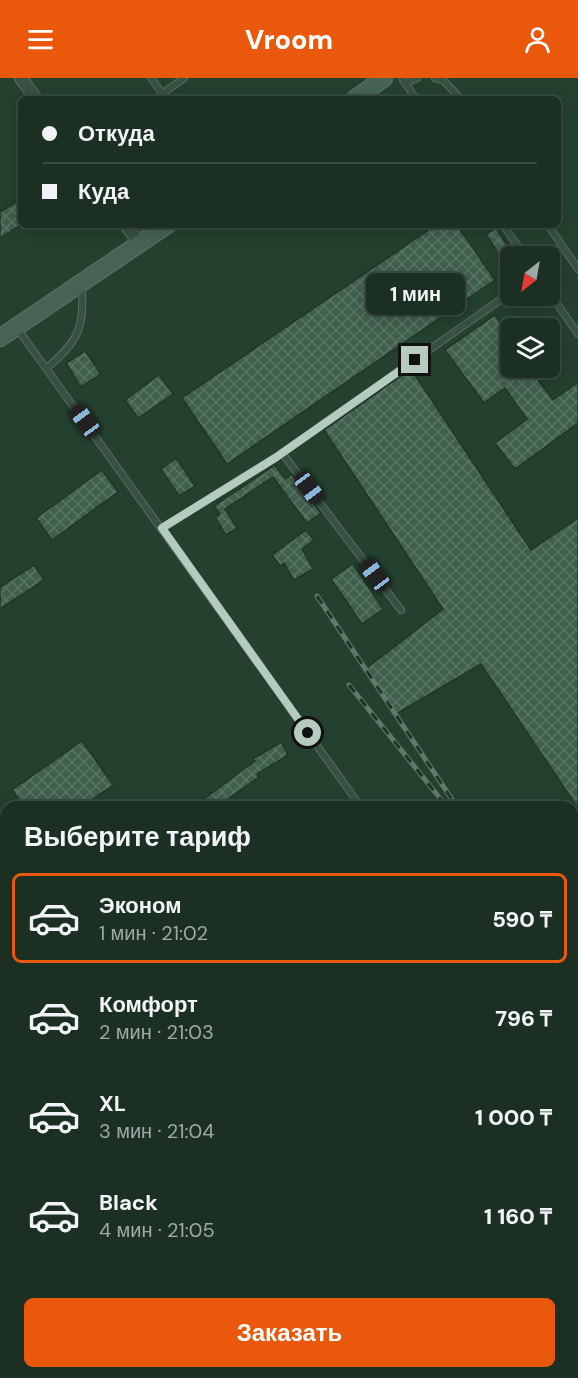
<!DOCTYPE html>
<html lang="ru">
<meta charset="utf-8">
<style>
:root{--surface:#1b3023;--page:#283c30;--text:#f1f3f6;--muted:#a0a9a6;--line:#394b41;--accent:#ea580c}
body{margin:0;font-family:"DM Sans",sans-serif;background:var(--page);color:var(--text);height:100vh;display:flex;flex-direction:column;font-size:22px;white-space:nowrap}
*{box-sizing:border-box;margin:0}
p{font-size:20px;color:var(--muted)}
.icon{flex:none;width:33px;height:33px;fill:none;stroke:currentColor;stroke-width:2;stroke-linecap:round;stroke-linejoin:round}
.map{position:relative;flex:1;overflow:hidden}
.details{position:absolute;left:0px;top:723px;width:579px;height:578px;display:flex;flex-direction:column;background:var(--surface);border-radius:18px 18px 0 0;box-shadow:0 3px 15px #0003,0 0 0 2px var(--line)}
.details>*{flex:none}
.top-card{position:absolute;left:18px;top:18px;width:543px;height:132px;border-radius:9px;box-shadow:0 3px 15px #0003,0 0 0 2px var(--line);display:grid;align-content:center;height:132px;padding:0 24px;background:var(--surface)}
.needle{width:39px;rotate:211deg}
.buttons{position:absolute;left:500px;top:168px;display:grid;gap:12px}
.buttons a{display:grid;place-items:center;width:60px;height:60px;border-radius:9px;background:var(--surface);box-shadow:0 3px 15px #0003,0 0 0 2px var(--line);font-size:30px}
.end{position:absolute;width:27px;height:27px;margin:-14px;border:8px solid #b5cbbe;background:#111;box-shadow:0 0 0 3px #111}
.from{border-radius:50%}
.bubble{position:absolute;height:42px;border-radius:9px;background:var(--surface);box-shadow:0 3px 15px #0003,0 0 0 2px var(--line);font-size:20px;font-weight:800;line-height:42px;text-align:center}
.car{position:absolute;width:18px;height:36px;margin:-18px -9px;border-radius:8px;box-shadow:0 0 4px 2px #0007;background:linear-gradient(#222 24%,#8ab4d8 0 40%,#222 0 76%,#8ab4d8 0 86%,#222 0)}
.top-card b{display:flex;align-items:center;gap:21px;height:57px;font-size:22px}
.top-card b+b{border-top:2px solid var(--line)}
.top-card i{width:15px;height:15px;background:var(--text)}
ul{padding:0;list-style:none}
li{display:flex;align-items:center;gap:18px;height:90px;margin:0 12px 9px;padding:0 12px;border:3px solid transparent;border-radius:9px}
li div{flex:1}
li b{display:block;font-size:22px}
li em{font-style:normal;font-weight:800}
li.selected{border-color:var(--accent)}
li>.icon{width:54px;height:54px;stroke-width:1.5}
h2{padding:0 24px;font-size:27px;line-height:72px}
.action{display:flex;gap:12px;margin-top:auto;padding:12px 24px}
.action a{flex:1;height:69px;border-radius:9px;background:var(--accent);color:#fff;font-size:24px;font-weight:800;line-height:69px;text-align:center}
header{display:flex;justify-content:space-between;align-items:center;height:78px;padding:0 24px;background:var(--accent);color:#fff;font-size:27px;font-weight:800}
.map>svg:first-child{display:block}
</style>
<header><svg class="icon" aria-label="menu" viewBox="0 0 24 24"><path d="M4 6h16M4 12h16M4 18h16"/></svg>Vroom<svg class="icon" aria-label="person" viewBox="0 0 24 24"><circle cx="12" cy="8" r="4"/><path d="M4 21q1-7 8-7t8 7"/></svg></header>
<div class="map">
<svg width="578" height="1300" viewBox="0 0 578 1300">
<defs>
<pattern id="building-cross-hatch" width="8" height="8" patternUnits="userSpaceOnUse" patternTransform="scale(1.5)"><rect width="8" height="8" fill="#405f4d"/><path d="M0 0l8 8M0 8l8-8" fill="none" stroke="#597565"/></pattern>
</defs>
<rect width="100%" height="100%" fill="#24402f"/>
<g fill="url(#building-cross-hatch)" stroke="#1f3729" stroke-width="1.5">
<polygon points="16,124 21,133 21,147 0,160 0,134"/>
<polygon points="436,147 457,147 495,202 227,386 182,320"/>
<polygon points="496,150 514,178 510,178 510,194 486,156"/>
<polygon points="495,237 510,259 510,290 532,290 537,297 535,298 553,322 578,304 578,345 515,391 495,365 527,341 505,310 484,325 445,272"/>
<polygon points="85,273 101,296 81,309 66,285"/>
<polygon points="411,291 531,472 578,440 578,730 481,586 396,636 367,590 443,531 324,352"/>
<polygon points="159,297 173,316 138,340 125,322"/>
<polygon points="176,380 195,408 179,418 161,391"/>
<polygon points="275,387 285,401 292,396 321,435 307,445 273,399 225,431 237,450 226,457 215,439 220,436 214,428"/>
<polygon points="102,392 118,414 52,462 36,440"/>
<polygon points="306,452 314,462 302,471 313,491 294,502 284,485 280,488 272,477"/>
<polygon points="353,486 383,531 362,546 331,501"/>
<polygon points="34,487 44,502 0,531 0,509"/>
<polygon points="82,663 113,707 81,729 24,729 12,712"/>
<polygon points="281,664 288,677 257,696 259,699 222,725 225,729 193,729 255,683 253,681"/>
</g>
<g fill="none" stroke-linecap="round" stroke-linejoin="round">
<g stroke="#566e60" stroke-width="8">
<g id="lane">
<polyline points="151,0 166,21"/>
<polyline points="402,0 416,21"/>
<polyline points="435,0 443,2 461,21"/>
<polyline points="405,5 417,0"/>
<polyline points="162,16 184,0"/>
<polyline points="503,147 525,178"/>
<polyline points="548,147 578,191"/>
<polyline points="549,214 578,256"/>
<polyline points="17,250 361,729"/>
<path d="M 47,290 C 79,262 84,251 82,208"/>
<polyline points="282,375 401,532"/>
<polyline points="162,450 275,380 510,215"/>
<polyline points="89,729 91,727"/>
<polyline points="0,798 6,793"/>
<polyline points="573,998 578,998"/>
<polyline points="0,1102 6,1098"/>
<polyline points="121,1300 129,1294"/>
<polyline points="215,1300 221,1294"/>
</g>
</g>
<g stroke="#566e60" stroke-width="14">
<g id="street">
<polyline points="21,0 36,21"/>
<polyline points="126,147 140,166"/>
<polyline points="0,970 6,979"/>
<polyline points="198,1294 200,1300"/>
</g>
</g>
<g stroke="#566e60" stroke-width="19">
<g id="secondary">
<polyline points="355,21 384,0"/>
<polyline points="0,260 167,147"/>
</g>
</g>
<use href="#lane" stroke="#395042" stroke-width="6"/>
<use href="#street" stroke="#395042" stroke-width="12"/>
<use href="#secondary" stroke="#466353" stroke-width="16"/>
<g stroke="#5e7a6a" stroke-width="5">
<g id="rail">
<polyline points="317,518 457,729"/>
<polyline points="349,607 447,729"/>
<polyline points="573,905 578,913"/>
<polyline points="573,932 578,939"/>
<polyline points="573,1267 578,1260"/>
<polyline points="542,1300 548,1294"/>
<polyline points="572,1300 578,1296"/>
</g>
</g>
<use href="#rail" stroke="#1d3527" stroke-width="3" stroke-dasharray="9" stroke-linecap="butt"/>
</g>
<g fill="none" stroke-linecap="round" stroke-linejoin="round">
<polyline stroke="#b5cbbe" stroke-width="8" points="308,655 162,450 275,380 415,282"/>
</g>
</svg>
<div class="buttons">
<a><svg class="needle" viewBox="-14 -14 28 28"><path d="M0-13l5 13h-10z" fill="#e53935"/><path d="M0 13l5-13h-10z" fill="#a0a9a6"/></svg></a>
<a><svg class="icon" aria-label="layers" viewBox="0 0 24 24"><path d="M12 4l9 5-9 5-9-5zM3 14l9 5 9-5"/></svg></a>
</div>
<i class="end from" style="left:308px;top:655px"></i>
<i class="end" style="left:415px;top:282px"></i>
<div class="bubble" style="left:366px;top:195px;width:99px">1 мин</div>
<i class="car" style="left:85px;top:343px;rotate:324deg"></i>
<i class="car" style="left:309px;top:410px;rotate:143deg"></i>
<i class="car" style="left:375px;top:497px;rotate:323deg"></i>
<div class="top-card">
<b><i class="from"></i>Откуда</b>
<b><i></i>Куда</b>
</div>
<section class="details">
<h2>Выберите тариф</h2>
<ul>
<li class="selected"><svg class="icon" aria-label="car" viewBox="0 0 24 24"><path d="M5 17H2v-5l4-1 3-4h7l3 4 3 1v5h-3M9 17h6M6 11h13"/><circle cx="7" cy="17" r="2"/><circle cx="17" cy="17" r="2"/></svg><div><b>Эконом</b><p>1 мин · 21:02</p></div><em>590 ₸</em></li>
<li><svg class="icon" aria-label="car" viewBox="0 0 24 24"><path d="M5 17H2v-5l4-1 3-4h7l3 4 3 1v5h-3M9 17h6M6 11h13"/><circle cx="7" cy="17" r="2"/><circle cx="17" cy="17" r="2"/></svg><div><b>Комфорт</b><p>2 мин · 21:03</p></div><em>796 ₸</em></li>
<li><svg class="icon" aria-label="car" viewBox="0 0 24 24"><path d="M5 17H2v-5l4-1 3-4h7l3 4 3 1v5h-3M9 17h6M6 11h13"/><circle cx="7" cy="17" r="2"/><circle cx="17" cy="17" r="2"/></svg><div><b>XL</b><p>3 мин · 21:04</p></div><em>1 000 ₸</em></li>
<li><svg class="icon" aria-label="car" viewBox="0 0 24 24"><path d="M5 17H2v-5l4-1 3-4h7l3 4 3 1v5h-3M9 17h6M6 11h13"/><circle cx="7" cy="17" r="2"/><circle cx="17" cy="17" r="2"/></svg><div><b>Black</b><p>4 мин · 21:05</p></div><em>1 160 ₸</em></li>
</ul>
<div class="action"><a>Заказать</a></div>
</section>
</div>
